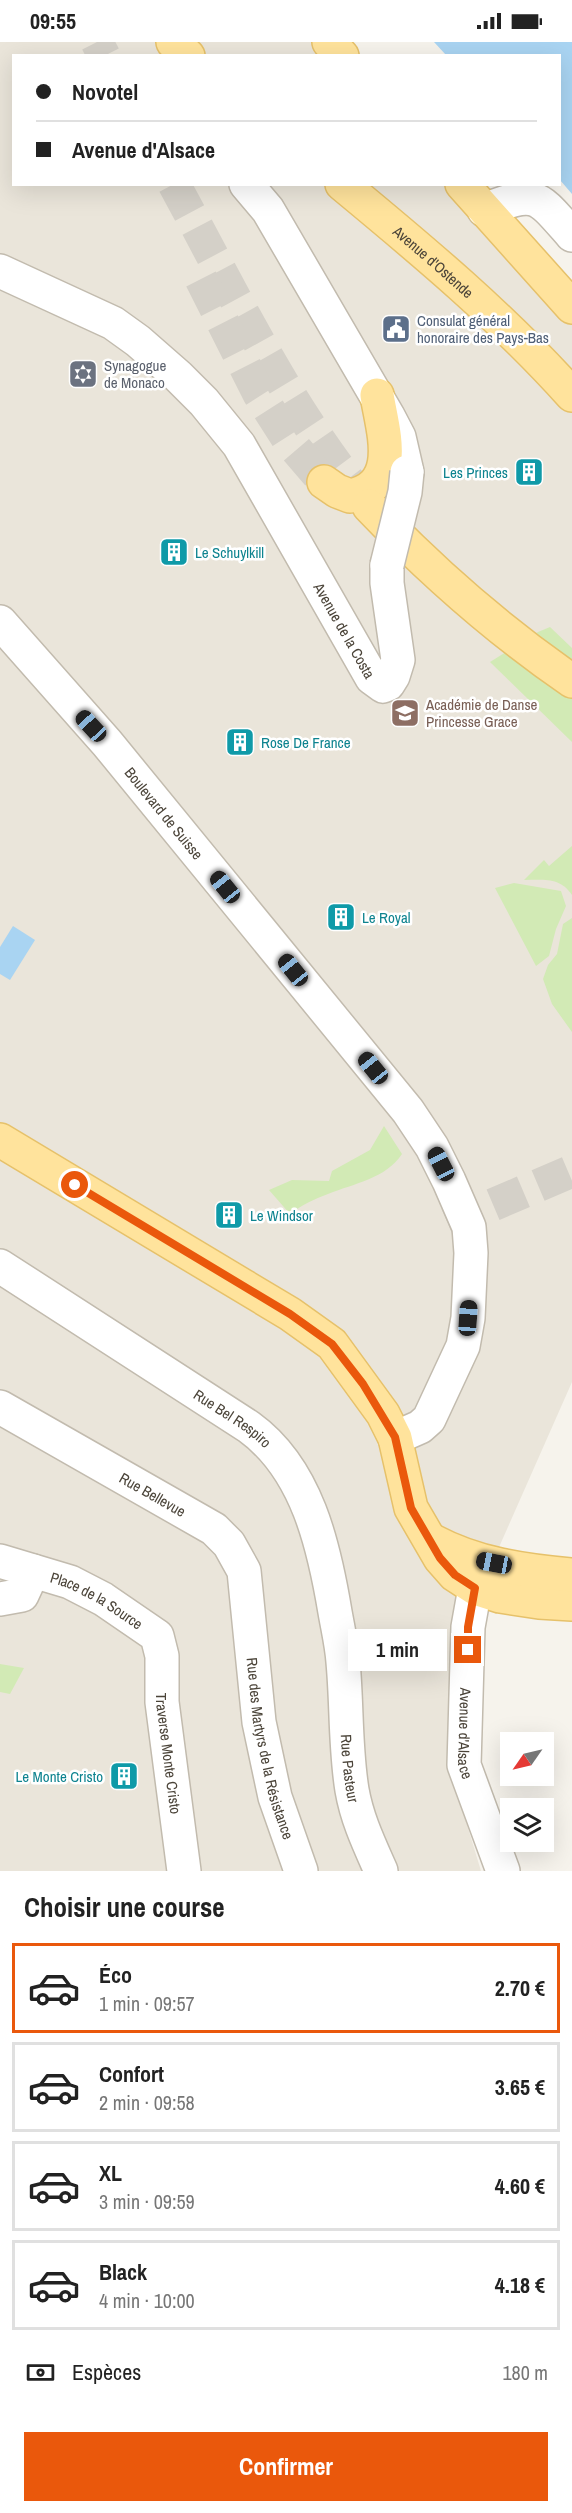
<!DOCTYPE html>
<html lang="fr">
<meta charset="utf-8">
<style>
:root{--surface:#fff;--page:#f6f6f6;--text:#222;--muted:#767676;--line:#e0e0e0;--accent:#ea580c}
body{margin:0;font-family:"Archivo Narrow",sans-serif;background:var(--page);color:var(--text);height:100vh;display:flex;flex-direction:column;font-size:22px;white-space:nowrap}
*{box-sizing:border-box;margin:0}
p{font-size:20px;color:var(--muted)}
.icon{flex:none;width:33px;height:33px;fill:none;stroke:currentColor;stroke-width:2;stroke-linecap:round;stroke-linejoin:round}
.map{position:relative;height:1829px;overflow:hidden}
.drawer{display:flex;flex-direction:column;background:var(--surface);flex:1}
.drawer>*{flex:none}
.banner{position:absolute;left:12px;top:12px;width:549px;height:132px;border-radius:0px;box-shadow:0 6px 24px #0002;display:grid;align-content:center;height:132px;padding:0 24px;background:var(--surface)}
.needle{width:39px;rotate:236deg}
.fabs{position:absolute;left:500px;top:1690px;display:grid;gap:12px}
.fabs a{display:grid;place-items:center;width:54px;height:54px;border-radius:0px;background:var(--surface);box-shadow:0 6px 24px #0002;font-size:30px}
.end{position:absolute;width:27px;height:27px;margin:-14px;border:8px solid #ea580c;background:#fff;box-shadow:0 0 0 3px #fff}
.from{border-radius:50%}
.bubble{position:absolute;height:42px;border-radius:0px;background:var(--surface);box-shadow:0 6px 24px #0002;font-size:20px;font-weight:700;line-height:42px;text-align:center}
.car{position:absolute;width:18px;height:36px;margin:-18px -9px;border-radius:8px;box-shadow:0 0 4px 2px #0007;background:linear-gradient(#222 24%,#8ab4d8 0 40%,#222 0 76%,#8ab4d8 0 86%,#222 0)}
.banner b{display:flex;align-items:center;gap:21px;height:57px;font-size:22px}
.banner b+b{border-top:2px solid var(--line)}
.banner i{width:15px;height:15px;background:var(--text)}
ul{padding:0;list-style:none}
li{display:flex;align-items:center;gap:18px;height:90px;margin:0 12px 9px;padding:0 12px;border:3px solid var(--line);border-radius:0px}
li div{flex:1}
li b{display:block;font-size:22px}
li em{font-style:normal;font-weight:700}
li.current{border-color:var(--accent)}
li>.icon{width:54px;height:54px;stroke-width:1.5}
h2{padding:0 24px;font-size:27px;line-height:72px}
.pay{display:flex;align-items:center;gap:15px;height:66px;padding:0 24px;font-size:22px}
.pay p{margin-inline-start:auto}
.primary-button{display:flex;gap:12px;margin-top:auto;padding:12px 24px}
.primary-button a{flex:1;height:69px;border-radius:0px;background:var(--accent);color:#fff;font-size:24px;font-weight:700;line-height:69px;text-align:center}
.status{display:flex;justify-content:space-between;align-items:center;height:42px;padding:0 30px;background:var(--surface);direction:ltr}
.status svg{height:16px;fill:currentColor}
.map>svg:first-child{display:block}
</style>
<div class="status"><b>09:55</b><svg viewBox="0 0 49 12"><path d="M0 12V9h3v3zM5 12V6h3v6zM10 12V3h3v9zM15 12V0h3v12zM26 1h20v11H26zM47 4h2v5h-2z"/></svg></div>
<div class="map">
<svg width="572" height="1829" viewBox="0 0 572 1829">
<rect width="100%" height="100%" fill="#f6f3ec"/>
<polygon fill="#eae5da" points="0,0 344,0 357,13 14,14 14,142 475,143 572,249 572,1340 458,1598 458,1753 481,1829 0,1829"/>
<g fill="#d2eab5">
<polygon points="550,585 572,606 572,700 490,620 538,590"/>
<path d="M 572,804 L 572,853 C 560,835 544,838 524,838 L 544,818 L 549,824 Z"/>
<polygon points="514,841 561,849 566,864 556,887 549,914 536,924 495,846"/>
<polygon points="572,876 572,990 552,962 543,937 548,923 557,912 563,882"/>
<path d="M 384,1084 L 402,1112 C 385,1137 355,1141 328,1152 C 314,1157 302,1163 290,1172 L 269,1148 L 292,1138 L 329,1139 L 332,1129 L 370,1108 Z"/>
<polygon points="0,1622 24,1626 10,1652 0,1650"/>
</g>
<g fill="#a9d4f2">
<polygon points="434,0 572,0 572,152 560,138 560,14 446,13"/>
<polygon points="13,884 35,898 10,938 0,932 0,905"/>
</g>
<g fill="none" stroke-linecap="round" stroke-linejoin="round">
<polyline stroke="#d4d0c8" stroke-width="33" stroke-dasharray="33 16" stroke-linecap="butt" points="448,1182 572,1129"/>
<g stroke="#d4d0c8" stroke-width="33" stroke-dasharray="33 16" stroke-linecap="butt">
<polyline points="97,0 104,14"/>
<path d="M 174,142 C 234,252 288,368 369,464"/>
<polyline points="201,237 259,352 289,399 324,440"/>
</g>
<g stroke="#c2bbae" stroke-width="36">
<g id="minor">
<polyline points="246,142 268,168 388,374 399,395 407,430"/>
<path d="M 484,168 C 537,148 536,152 572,193"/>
<path id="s1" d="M 0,229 L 113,281 L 138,299 L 178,334 L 204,360 L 239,403 L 372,636 L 383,644 L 388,642 L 393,634 L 398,618 L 387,541 L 387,523"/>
<path id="s2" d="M 0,580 L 107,701 L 408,1069 L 432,1105 L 449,1139 L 469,1185 L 471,1211 L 468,1276 L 463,1304 L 429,1377 L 420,1385 L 395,1396"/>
<path id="s3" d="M 0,1224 L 249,1385 C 307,1427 324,1504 335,1570 C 338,1587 342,1604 343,1620 C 347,1662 345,1706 352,1748 C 357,1777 369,1802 381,1829"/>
<path id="s4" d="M 0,1365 L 214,1487 L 229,1502 L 244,1529 L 259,1680 L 275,1755 L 301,1829"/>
<path id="s5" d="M 0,1519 L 70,1540 L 103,1557 L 157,1594 L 162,1614 L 162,1660 L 184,1829"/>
<path id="s6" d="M 475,1546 L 468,1585 L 464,1723 L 503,1829"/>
<polyline points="0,1557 22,1553 33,1529"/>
</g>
</g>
<g stroke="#e6c16a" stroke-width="36">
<g id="major">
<polyline points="173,0 188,14"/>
<polyline points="329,0 342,14"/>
<path id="s7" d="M 342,142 C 423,209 502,275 572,353"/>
<polyline points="462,142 572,265"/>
<path d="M 324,440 L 337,449 L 350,454 C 402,443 383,390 377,353"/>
<path d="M 369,464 C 431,529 498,588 572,639"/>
<polyline points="0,1098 290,1272 332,1302 383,1372 395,1396 411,1466 440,1516 455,1533 475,1546 500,1554 539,1560 572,1562"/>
<path d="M 433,1499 C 476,1522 524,1529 572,1533"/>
</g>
</g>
<use href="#minor" stroke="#fff" stroke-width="33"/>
<use href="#major" stroke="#ffe39c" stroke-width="33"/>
<g stroke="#c2bbae" stroke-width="36" stroke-linecap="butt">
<polyline id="minor-bridge" points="387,523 405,450 407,430"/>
</g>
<use href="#minor-bridge" stroke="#fff" stroke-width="33"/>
</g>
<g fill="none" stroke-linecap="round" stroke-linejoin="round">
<polyline stroke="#ea580c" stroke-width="8" points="75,1143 290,1272 332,1302 363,1342 395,1395 411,1466 440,1516 455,1533 475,1546 468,1585 468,1608"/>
</g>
<defs>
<g id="civic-square" transform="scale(1.5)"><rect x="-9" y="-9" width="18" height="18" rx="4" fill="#5c6f8a" stroke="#fff"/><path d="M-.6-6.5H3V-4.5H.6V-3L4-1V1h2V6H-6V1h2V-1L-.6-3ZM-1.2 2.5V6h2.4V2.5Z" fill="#fff"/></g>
<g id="synagogue-square" transform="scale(1.5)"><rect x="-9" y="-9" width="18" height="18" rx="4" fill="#6b7280" stroke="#fff"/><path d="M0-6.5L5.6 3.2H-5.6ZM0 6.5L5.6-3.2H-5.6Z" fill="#fff"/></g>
<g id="building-square" transform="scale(1.5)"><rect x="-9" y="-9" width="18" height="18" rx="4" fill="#0f9aa8" stroke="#fff"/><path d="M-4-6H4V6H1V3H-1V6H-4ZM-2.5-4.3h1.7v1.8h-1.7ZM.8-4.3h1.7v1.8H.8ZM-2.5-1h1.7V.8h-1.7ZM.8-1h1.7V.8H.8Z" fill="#fff"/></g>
<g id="school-square" transform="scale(1.5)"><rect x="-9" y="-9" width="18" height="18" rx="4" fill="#8d6e63" stroke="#fff"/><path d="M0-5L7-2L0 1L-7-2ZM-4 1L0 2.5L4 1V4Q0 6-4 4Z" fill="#fff"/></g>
</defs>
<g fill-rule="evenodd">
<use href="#civic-square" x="396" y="287"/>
<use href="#synagogue-square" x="83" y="332"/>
<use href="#building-square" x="529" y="430"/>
<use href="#building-square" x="174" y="510"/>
<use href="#school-square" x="405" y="671"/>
<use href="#building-square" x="240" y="700"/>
<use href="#building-square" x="341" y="875"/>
<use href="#building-square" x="229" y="1173"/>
<use href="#building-square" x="124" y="1734"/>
</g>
<g text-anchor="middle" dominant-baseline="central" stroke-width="5" stroke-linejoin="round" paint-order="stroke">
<g font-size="15" fill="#4b4439" stroke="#fff">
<text stroke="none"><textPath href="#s7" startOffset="120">Avenue d'Ostende</textPath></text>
<text stroke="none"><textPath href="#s1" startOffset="514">Avenue de la Costa</textPath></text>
<text stroke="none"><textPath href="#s2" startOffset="252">Boulevard de Suisse</textPath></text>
<text stroke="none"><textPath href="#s3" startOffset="278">Rue Bel Respiro</textPath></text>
<text stroke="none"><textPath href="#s4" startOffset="176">Rue Bellevue</textPath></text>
<text stroke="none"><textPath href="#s5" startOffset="105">Place de la Source</textPath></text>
<text stroke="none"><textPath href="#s6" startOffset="146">Avenue d'Alsace</textPath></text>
<text stroke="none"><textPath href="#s4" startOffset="478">Rue des Martyrs de la Résistance</textPath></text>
<text stroke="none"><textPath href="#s5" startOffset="294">Traverse Monte Cristo</textPath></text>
<text stroke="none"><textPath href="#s3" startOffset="663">Rue Pasteur</textPath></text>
</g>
<g font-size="15" fill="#4e5e75" stroke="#fff" text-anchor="start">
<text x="417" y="278">Consulat général<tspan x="417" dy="17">honoraire des Pays-Bas</tspan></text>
</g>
<g font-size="15" fill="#5b616d" stroke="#fff" text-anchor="start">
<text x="104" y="323">Synagogue<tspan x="104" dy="17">de Monaco</tspan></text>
</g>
<g font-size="15" fill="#0d838f" stroke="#fff" text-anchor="start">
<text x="508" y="430" text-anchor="end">Les Princes</text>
<text x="195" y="510">Le Schuylkill</text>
<text x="261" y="700">Rose De France</text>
<text x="362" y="875">Le Royal</text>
<text x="250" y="1173">Le Windsor</text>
<text x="103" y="1734" text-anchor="end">Le Monte Cristo</text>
</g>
<g font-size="15" fill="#785e54" stroke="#fff" text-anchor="start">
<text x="426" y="662">Académie de Danse<tspan x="426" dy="17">Princesse Grace</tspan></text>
</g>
</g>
</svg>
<div class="fabs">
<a><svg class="needle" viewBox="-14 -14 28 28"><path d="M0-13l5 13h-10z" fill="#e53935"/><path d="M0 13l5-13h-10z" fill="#767676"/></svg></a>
<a><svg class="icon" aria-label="layers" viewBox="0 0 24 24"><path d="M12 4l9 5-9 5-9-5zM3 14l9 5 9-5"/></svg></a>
</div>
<i class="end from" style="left:75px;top:1143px"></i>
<i class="end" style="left:468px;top:1608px"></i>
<div class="bubble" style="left:348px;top:1587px;width:99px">1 min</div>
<i class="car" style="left:91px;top:684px;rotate:317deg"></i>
<i class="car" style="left:225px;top:845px;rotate:321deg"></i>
<i class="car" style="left:293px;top:928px;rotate:321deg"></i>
<i class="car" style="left:373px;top:1026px;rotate:321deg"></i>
<i class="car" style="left:441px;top:1122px;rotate:333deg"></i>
<i class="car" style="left:468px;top:1276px;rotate:4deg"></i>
<i class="car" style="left:494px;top:1521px;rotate:281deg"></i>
<div class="banner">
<b><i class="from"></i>Novotel</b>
<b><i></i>Avenue d'Alsace</b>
</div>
</div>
<section class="drawer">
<h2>Choisir une course</h2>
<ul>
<li class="current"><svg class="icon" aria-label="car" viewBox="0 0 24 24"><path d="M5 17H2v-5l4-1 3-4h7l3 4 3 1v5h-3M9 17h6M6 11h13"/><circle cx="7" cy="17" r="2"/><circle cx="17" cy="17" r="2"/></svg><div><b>Éco</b><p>1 min · 09:57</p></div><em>2.70 €</em></li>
<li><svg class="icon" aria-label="car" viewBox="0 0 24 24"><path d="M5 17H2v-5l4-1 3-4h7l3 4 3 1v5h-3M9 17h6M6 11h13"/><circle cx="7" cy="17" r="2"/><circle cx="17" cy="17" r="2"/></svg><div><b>Confort</b><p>2 min · 09:58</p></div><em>3.65 €</em></li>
<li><svg class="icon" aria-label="car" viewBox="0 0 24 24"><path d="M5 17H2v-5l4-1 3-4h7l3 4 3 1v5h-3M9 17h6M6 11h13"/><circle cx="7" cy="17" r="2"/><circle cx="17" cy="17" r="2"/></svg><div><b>XL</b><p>3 min · 09:59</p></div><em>4.60 €</em></li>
<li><svg class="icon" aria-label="car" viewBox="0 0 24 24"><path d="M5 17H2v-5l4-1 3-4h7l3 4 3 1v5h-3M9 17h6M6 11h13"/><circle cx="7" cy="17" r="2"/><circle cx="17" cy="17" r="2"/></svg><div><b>Black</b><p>4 min · 10:00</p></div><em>4.18 €</em></li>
</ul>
<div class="pay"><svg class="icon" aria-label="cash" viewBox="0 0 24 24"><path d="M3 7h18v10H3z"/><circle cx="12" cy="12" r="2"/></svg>Espèces<p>180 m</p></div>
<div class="primary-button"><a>Confirmer</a></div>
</section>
